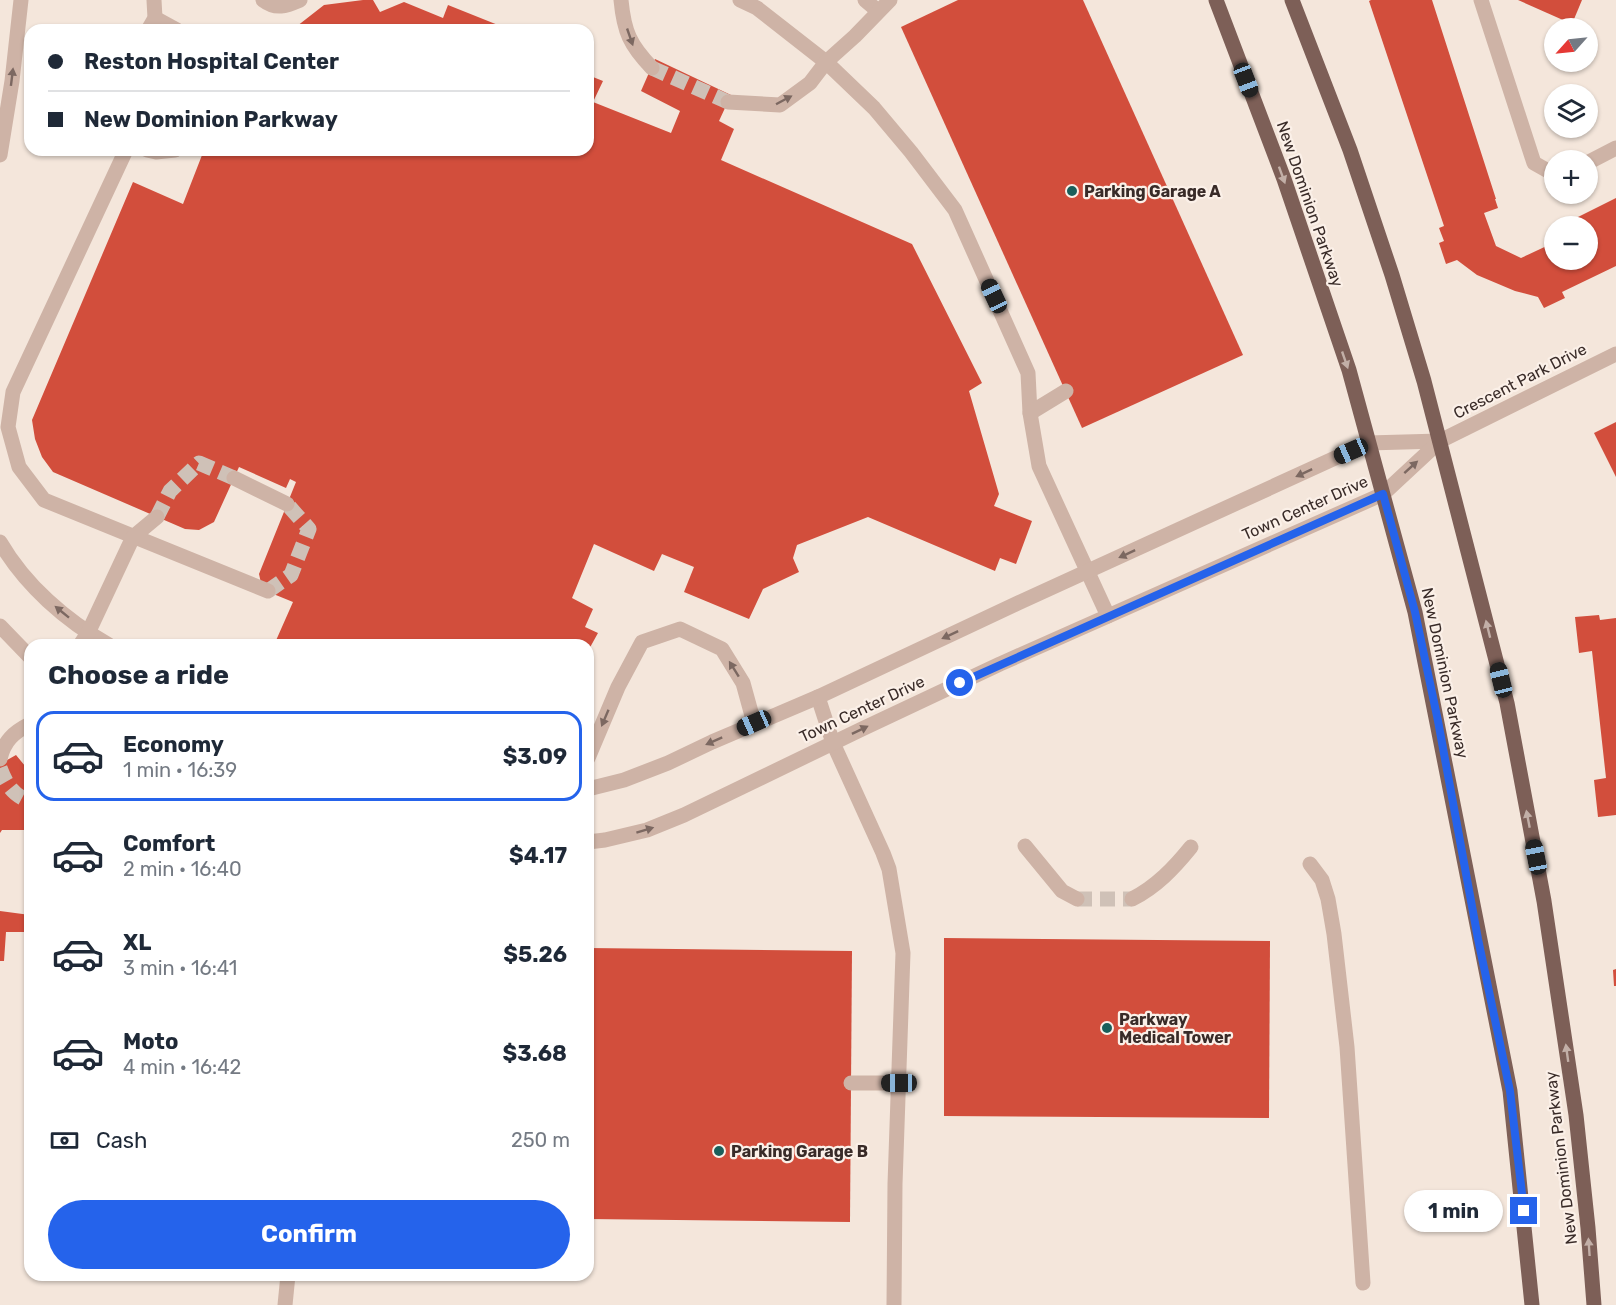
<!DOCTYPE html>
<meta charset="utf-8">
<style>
:root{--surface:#fff;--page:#f6f6f7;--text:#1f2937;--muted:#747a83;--line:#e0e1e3;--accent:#2563eb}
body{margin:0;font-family:Rubik,sans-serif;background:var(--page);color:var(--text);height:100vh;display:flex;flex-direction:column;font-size:22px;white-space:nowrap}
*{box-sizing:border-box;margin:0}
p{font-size:20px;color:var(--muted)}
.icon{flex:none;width:33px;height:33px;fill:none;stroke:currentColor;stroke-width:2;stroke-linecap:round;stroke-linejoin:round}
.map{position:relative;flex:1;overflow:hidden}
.drawer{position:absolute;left:24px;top:639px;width:570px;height:642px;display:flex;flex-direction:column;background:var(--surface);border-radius:18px;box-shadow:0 2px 4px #0004}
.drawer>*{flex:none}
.banner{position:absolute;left:24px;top:24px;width:570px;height:132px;border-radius:18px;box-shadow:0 2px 4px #0004;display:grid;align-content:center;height:132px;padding:0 24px;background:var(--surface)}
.needle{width:39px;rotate:243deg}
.controls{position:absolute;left:1544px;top:18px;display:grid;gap:12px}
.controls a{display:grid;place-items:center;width:54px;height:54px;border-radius:50%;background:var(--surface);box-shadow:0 2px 4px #0004;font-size:30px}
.end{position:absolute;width:27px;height:27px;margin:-14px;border:8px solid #2563eb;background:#fff;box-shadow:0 0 0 3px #fff}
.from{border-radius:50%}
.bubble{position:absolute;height:42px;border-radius:21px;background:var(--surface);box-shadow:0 2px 4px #0004;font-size:20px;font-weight:700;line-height:42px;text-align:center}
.car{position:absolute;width:18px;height:36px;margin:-18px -9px;border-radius:8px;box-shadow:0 0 4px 2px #0007;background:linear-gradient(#222 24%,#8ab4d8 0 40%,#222 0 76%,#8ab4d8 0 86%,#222 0)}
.banner b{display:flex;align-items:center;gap:21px;height:57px;font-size:22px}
.banner b+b{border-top:2px solid var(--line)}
.banner i{width:15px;height:15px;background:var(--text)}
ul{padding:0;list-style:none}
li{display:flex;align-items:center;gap:18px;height:90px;margin:0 12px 9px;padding:0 12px;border:3px solid transparent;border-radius:18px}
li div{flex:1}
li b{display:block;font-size:22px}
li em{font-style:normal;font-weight:700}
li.active{border-color:var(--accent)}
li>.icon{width:54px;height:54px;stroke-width:1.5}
h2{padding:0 24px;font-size:27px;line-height:72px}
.pay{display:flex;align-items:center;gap:15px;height:66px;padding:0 24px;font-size:22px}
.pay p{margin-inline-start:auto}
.primary-button{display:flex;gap:12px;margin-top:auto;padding:12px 24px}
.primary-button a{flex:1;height:69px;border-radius:36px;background:var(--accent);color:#fff;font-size:24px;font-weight:700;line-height:69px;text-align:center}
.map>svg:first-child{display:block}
</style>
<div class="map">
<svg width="1616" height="1305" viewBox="0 0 1616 1305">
<rect width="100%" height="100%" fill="#f4e6db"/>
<g fill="#d24e3c">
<polygon points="363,0 373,0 380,12 404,2 443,18 448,5 498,25 497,30 292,30 324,5"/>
<polygon points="958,0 1083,0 1243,355 1082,428 901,27"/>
<polygon points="1371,0 1432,0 1496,199 1495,199 1498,208 1484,213 1496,246 1521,258 1553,243 1549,235 1554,233 1554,260 1587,260 1587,226 1562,226 1572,221 1572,220 1616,198 1616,266 1562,292 1565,298 1544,308 1538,297 1515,291 1477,275 1457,260 1446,264 1439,243 1444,241 1439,228 1444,226 1369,1"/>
<polygon points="1518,0 1582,0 1572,24"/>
<polygon points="655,59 731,95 719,121 734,129 721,160 912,244 982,383 969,391 999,494 994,506 1032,521 1016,564 1000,558 995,571 868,517 797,545 793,558 799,572 763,589 749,619 684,592 694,567 662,554 654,571 594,544 572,598 593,609 585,627 598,633 588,651 588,645 274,645 293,602 266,591 261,583 259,574 296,482 290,479 286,488 239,467 214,522 199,530 185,529 53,472 42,457 35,439 32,420 133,182 183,204 204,150 588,150 588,75 603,81 593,102 671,133 680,111 641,91"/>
<polygon points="1616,422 1616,477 1594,433"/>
<polygon points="1599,615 1600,620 1616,618 1616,815 1598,817 1594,780 1606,778 1592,651 1579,653 1575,617"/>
<polygon points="16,755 30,772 30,830 2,830 0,833 0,764"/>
<polygon points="0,911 30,915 30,932 6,932 4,961 0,961"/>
<polygon points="944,938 1270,941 1269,1118 944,1116"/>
<polygon points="588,948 852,951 850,1222 588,1219"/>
<polygon points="1616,969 1616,986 1614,986 1613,970"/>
</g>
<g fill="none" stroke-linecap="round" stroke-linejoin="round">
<g stroke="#cfc1b7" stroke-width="15" stroke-dasharray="15 8" stroke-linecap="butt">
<polyline points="652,68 728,102"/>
<polyline points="157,517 170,491 199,463 234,478"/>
<polyline points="268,591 291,575 309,529 287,504"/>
<path d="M 0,768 C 6,784 13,796 30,801"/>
<polyline points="1077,899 1132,899"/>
</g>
<g stroke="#ceb3a6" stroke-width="15">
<path d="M 263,0 C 276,10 286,6 300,0"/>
<path d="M 621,0 C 624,32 630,45 652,68"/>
<polyline points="740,0 757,8 826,62 874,108 911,152 955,210 1028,373 1030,413 1039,466 1108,616"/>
<polyline points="865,0 878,11"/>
<polyline points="1481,0 1534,163 1550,172 1554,172"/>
<polyline points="155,18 177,30"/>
<polyline points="148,30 155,18 154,0"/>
<polyline points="728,102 780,105 810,83 826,62 855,36 890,0"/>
<polyline points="126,150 13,392 8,427 19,467 44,500 268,591"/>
<polyline points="147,150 156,152 175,150"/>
<polyline points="0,155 12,81 21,0"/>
<polyline points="1587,163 1616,148"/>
<polyline points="1030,413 1066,391"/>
<polyline points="234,478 287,504"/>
<path d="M 0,542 C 25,585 66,621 109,645"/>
<polyline points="0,626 30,657"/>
<polyline points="80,645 88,633 133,537 157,517"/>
<polyline points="818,697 833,743 883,853 889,869 903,953 895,1184 894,1305"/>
<polyline points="588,758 618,687 642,642 680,629 722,649 743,683 754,723"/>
<path d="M 0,759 C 4,741 14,732 30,724"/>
<polyline points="588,789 624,780 668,763 712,742 818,697 1018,603 1368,443 1440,441"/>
<polyline points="588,842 605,840 647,830 684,815 862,729 1000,664 1383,494 1440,441 1616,354"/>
<polyline points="1025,846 1062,891 1077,899"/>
<polyline points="1310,864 1322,880 1328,899 1334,934 1347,1047 1363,1283"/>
<path d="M 1132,899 C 1156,887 1174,868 1191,847"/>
<polyline points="851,1083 899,1083"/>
<polyline points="285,1305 288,1275"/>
</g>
<g stroke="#7d5f57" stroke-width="15">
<polyline points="1216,0 1284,179 1349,370 1415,612 1510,1091 1532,1305"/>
<polyline points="1292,0 1350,150 1392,275 1424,381 1507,703 1544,901 1576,1115 1588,1228 1594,1305"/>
</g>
</g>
<defs><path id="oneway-solid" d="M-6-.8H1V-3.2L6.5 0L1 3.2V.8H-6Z" transform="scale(1.5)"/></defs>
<g fill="#7c6861">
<use href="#oneway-solid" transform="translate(630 37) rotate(71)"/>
<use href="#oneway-solid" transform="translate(12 77) rotate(-83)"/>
<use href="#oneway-solid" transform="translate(784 100) rotate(-28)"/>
<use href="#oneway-solid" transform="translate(1411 467) rotate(-42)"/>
<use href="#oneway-solid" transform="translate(1304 473) rotate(155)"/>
<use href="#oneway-solid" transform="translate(1127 554) rotate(155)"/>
<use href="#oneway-solid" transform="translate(62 612) rotate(-141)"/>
<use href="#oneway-solid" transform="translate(950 635) rotate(155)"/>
<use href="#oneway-solid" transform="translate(734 669) rotate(-122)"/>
<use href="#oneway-solid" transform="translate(605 718) rotate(113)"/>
<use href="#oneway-solid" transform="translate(860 730) rotate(-26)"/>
<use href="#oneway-solid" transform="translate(714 741) rotate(156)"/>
<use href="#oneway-solid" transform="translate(645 830) rotate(-17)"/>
</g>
<g fill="#c2afa7">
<use href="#oneway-solid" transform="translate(1282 175) rotate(70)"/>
<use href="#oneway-solid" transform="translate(1345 360) rotate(71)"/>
<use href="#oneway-solid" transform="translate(1488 629) rotate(-104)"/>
<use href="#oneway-solid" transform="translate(1528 819) rotate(-101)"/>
<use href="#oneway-solid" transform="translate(1567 1053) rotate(-98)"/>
<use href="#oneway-solid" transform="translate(1589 1247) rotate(-94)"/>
</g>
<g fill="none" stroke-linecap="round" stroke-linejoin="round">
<polyline stroke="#2563eb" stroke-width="8" points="960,683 1383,494 1415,612 1438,721 1478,939 1510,1091 1524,1211"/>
</g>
<g fill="#195f5b" stroke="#fbf0e8" stroke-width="2">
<circle cx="1072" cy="191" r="6"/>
<circle cx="1107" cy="1028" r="6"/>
<circle cx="719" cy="1151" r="6"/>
</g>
<g text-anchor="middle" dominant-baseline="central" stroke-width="4.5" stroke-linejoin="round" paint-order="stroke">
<g font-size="16" font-weight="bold" fill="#392b28" stroke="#fbf0e8" text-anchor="start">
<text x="1084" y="191">Parking Garage A</text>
<text x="1119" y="1019">Parkway<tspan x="1119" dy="18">Medical Tower</tspan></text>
<text x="731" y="1151">Parking Garage B</text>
</g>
<g font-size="16" fill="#392b28" stroke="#fbf0e8">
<text transform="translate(1310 204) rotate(71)">New Dominion Parkway</text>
<text transform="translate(1520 381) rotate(-27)">Crescent Park Drive</text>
<text transform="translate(1305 508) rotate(-24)">Town Center Drive</text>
<text transform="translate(1445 673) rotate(78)">New Dominion Parkway</text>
<text transform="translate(862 709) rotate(-25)">Town Center Drive</text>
<text transform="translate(1561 1158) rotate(-97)">New Dominion Parkway</text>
</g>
</g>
</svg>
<div class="controls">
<a><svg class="needle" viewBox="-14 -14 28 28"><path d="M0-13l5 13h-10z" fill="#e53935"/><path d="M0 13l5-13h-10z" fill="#747a83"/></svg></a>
<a><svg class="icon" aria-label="layers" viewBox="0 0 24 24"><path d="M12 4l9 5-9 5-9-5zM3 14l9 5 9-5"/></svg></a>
<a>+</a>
<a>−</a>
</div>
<i class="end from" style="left:960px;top:683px"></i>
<i class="end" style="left:1524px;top:1211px"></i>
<div class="bubble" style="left:1404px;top:1190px;width:99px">1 min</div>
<i class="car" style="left:1246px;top:80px;rotate:159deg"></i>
<i class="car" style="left:994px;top:296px;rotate:335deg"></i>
<i class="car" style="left:1351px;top:451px;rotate:246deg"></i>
<i class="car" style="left:1501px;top:680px;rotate:346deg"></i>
<i class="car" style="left:754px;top:723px;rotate:246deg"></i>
<i class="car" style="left:1536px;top:857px;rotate:349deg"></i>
<i class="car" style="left:899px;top:1083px;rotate:270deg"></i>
<div class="banner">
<b><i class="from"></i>Reston Hospital Center</b>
<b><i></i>New Dominion Parkway</b>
</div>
<section class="drawer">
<h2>Choose a ride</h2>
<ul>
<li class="active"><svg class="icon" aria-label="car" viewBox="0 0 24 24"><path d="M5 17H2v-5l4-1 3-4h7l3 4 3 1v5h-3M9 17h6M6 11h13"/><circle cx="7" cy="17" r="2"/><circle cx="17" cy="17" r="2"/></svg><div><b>Economy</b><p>1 min · 16:39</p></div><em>$3.09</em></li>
<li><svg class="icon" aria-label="car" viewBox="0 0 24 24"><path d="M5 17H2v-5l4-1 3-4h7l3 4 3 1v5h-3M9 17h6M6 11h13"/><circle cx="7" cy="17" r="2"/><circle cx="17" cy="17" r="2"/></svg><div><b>Comfort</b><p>2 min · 16:40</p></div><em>$4.17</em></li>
<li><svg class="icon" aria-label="car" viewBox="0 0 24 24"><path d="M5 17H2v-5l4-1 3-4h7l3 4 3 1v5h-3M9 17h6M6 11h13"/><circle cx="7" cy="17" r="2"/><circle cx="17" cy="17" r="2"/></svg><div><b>XL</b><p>3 min · 16:41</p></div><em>$5.26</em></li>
<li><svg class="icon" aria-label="car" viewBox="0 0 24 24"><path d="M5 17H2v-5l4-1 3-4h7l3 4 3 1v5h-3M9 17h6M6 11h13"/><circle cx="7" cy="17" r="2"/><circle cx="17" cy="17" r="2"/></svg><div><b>Moto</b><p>4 min · 16:42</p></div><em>$3.68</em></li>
</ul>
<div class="pay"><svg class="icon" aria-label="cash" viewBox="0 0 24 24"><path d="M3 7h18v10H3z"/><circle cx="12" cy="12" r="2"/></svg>Cash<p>250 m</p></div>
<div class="primary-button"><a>Confirm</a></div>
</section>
</div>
